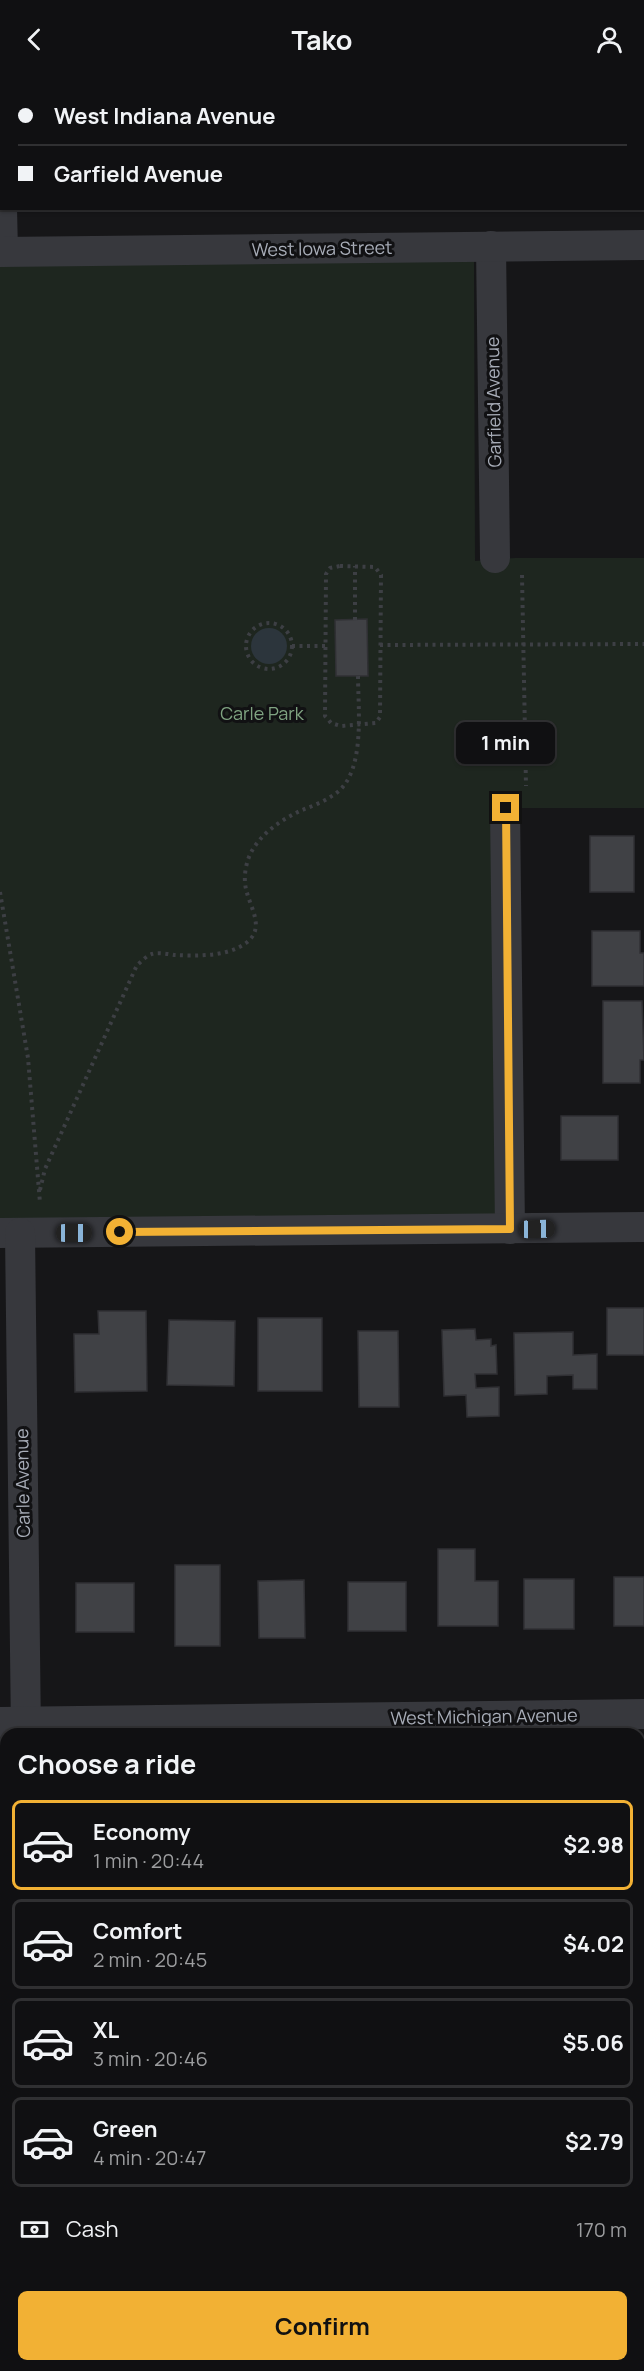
<!DOCTYPE html>
<meta charset="utf-8">
<style>
:root{--surface:#101012;--page:#19191b;--text:#f1f3f6;--muted:#9c9d9f;--line:#303032;--accent:#f2b134}
body{margin:0;font-family:Manrope,sans-serif;background:var(--page);color:var(--text);height:100vh;display:flex;flex-direction:column;font-size:22px;white-space:nowrap}
*{box-sizing:border-box;margin:0}
p{font-size:20px;color:var(--muted)}
.icon{flex:none;width:33px;height:33px;fill:none;stroke:currentColor;stroke-width:2;stroke-linecap:round;stroke-linejoin:round}
.map{position:relative;flex:1;overflow:hidden}
.sheet{position:absolute;left:0px;top:1650px;width:645px;height:644px;display:flex;flex-direction:column;background:var(--surface);border-radius:18px 18px 0 0;box-shadow:0 2px 4px #0004,0 0 0 2px var(--line)}
.sheet>*{flex:none}
.hud{position:absolute;left:0px;top:0px;width:645px;height:132px;box-shadow:0 2px 4px #0004,0 0 0 2px var(--line);display:grid;align-content:center;height:132px;padding:0 18px;background:var(--surface)}
.end{position:absolute;width:27px;height:27px;margin:-14px;border:8px solid #f2b134;background:#111;box-shadow:0 0 0 3px #111}
.from{border-radius:50%}
.bubble{position:absolute;height:42px;border-radius:9px;background:var(--surface);box-shadow:0 2px 4px #0004,0 0 0 2px var(--line);font-size:20px;font-weight:700;line-height:42px;text-align:center}
.car{position:absolute;width:18px;height:36px;margin:-18px -9px;border-radius:8px;box-shadow:0 0 4px 2px #0007;background:linear-gradient(#222 24%,#8ab4d8 0 40%,#222 0 76%,#8ab4d8 0 86%,#222 0)}
.hud b{display:flex;align-items:center;gap:21px;height:57px;font-size:22px}
.hud b+b{border-top:2px solid var(--line)}
.hud i{width:15px;height:15px;background:var(--text)}
ul{padding:0;list-style:none}
li{display:flex;align-items:center;gap:18px;height:90px;margin:0 12px 9px;padding:0 6px;border:3px solid var(--line);border-radius:9px}
li div{flex:1}
li b{display:block;font-size:22px}
li em{font-style:normal;font-weight:700}
li.on{border-color:var(--accent)}
li>.icon{width:54px;height:54px;stroke-width:1.5}
h2{padding:0 18px;font-size:27px;line-height:72px}
.pay{display:flex;align-items:center;gap:15px;height:66px;padding:0 18px;font-size:22px}
.pay p{margin-inline-start:auto}
.primary-button{display:flex;gap:12px;margin-top:auto;padding:12px 18px}
.primary-button a{flex:1;height:69px;border-radius:9px;background:var(--accent);color:#111;font-size:24px;font-weight:700;line-height:69px;text-align:center}
header{display:flex;justify-content:space-between;align-items:center;height:78px;padding:0 18px;background:var(--surface);font-size:27px;font-weight:700}
.map>svg:first-child{display:block}
</style>
<header><svg class="icon" aria-label="back" viewBox="0 0 24 24"><path d="M15 5l-7 7 7 7"/></svg>Tako<svg class="icon" aria-label="person" viewBox="0 0 24 24"><circle cx="12" cy="8" r="4"/><path d="M4 21q1-7 8-7t8 7"/></svg></header>
<div class="map">
<svg width="644" height="2293" viewBox="0 0 644 2293">
<rect width="100%" height="100%" fill="#161618"/>
<polygon fill="#1e261f" points="0,183 474,183 475,483 515,480 644,480 644,730 506,730 510,1151 0,1156"/>
<circle fill="#2c353c" cx="269" cy="568" r="18"/>
<g fill="#404145" stroke="#303034" stroke-width="1.5">
<polygon points="367,541 368,598 336,598 335,542"/>
<rect x="590" y="758" width="44" height="56"/>
<polygon points="592,853 640,853 640,875 644,875 644,908 592,908"/>
<polygon points="603,923 642,923 644,982 640,982 640,1005 603,1005"/>
<rect x="561" y="1038" width="57" height="44"/>
<rect x="607" y="1230" width="37" height="47"/>
<polygon points="98,1233 146,1233 147,1313 75,1314 74,1256 99,1256"/>
<rect x="258" y="1240" width="64" height="73"/>
<polygon points="169,1242 235,1243 234,1308 167,1307"/>
<polygon points="475,1251 476,1262 491,1261 491,1268 496,1267 497,1296 475,1296 476,1310 499,1309 499,1338 467,1339 466,1317 444,1318 442,1252"/>
<polygon points="358,1253 398,1253 399,1329 359,1329"/>
<polygon points="573,1254 573,1277 597,1276 597,1311 573,1311 573,1297 547,1298 547,1316 515,1317 514,1255"/>
<polygon points="438,1471 475,1471 475,1503 498,1503 498,1548 438,1548"/>
<rect x="175" y="1487" width="45" height="81"/>
<rect x="614" y="1499" width="30" height="49"/>
<rect x="524" y="1501" width="50" height="50"/>
<polygon points="304,1502 305,1560 259,1560 258,1503"/>
<rect x="348" y="1504" width="58" height="49"/>
<rect x="76" y="1505" width="58" height="49"/>
<rect x="639" y="1785" width="5" height="48"/>
</g>
<g fill="none" stroke-linecap="round" stroke-linejoin="round">
<g stroke="#3d3f44" stroke-width="4" stroke-dasharray="3 4.5" stroke-linecap="butt">
<polygon points="340,488 375,489 381,497 380,639 376,645 341,648 331,645 325,638 326,496 330,490"/>
<polyline points="522,497 526,708"/>
<polyline points="355,542 355,488"/>
<circle cx="269" cy="568" r="23"/>
<polyline points="380,567 644,566"/>
<polyline points="292,568 325,568"/>
<polyline points="0,814 28,980 40,1125"/>
<path d="M 40,1112 L 45,1091 L 137,887 C 141,884 147,877 152,876 C 157,874 168,876 174,877 C 196,878 227,879 246,865 C 266,850 250,830 246,811 C 243,799 246,782 253,771 C 264,753 283,741 302,732 C 313,728 325,723 335,716 C 366,695 358,631 358,598"/>
</g>
<g stroke="#37383d" stroke-width="30">
<polyline points="0,0 2,80"/>
<polyline points="2,130 3,174"/>
<polyline points="491,168 495,480"/>
<polyline points="0,174 644,167"/>
<polyline points="505,730 510,1151"/>
<polyline points="0,1155 644,1149"/>
<polyline points="20,1155 26,1656"/>
<polyline points="0,1644 644,1636"/>
<polyline points="34,2288 34,2293"/>
</g>
</g>
<g fill="none" stroke-linecap="round" stroke-linejoin="round">
<polyline stroke="#f2b134" stroke-width="8" points="120,1154 510,1151 506,730"/>
</g>
<g text-anchor="middle" dominant-baseline="central" stroke-width="6" stroke-linejoin="round" paint-order="stroke">
<g font-size="18" fill="#a8adb8" stroke="#111113">
<text transform="translate(322 170) rotate(-1)">West Iowa Street</text>
<text transform="translate(493 324) rotate(-91)">Garfield Avenue</text>
<text transform="translate(22 1405) rotate(-91)">Carle Avenue</text>
<text transform="translate(484 1638) rotate(-1)">West Michigan Avenue</text>
</g>
<g font-size="18" fill="#7fa381" stroke="#111113">
<text x="262" y="635">Carle Park</text>
</g>
</g>
</svg>
<i class="end from" style="left:120px;top:1154px"></i>
<i class="end" style="left:506px;top:730px"></i>
<div class="bubble" style="left:456px;top:644px;width:99px">1 min</div>
<i class="car" style="left:537px;top:1151px;rotate:89deg"></i>
<i class="car" style="left:74px;top:1155px;rotate:90deg"></i>
<div class="hud">
<b><i class="from"></i>West Indiana Avenue</b>
<b><i></i>Garfield Avenue</b>
</div>
<section class="sheet">
<h2>Choose a ride</h2>
<ul>
<li class="on"><svg class="icon" aria-label="car" viewBox="0 0 24 24"><path d="M5 17H2v-5l4-1 3-4h7l3 4 3 1v5h-3M9 17h6M6 11h13"/><circle cx="7" cy="17" r="2"/><circle cx="17" cy="17" r="2"/></svg><div><b>Economy</b><p>1 min · 20:44</p></div><em>$2.98</em></li>
<li><svg class="icon" aria-label="car" viewBox="0 0 24 24"><path d="M5 17H2v-5l4-1 3-4h7l3 4 3 1v5h-3M9 17h6M6 11h13"/><circle cx="7" cy="17" r="2"/><circle cx="17" cy="17" r="2"/></svg><div><b>Comfort</b><p>2 min · 20:45</p></div><em>$4.02</em></li>
<li><svg class="icon" aria-label="car" viewBox="0 0 24 24"><path d="M5 17H2v-5l4-1 3-4h7l3 4 3 1v5h-3M9 17h6M6 11h13"/><circle cx="7" cy="17" r="2"/><circle cx="17" cy="17" r="2"/></svg><div><b>XL</b><p>3 min · 20:46</p></div><em>$5.06</em></li>
<li><svg class="icon" aria-label="car" viewBox="0 0 24 24"><path d="M5 17H2v-5l4-1 3-4h7l3 4 3 1v5h-3M9 17h6M6 11h13"/><circle cx="7" cy="17" r="2"/><circle cx="17" cy="17" r="2"/></svg><div><b>Green</b><p>4 min · 20:47</p></div><em>$2.79</em></li>
</ul>
<div class="pay"><svg class="icon" aria-label="cash" viewBox="0 0 24 24"><path d="M3 7h18v10H3z"/><circle cx="12" cy="12" r="2"/></svg>Cash<p>170 m</p></div>
<div class="primary-button"><a>Confirm</a></div>
</section>
</div>
